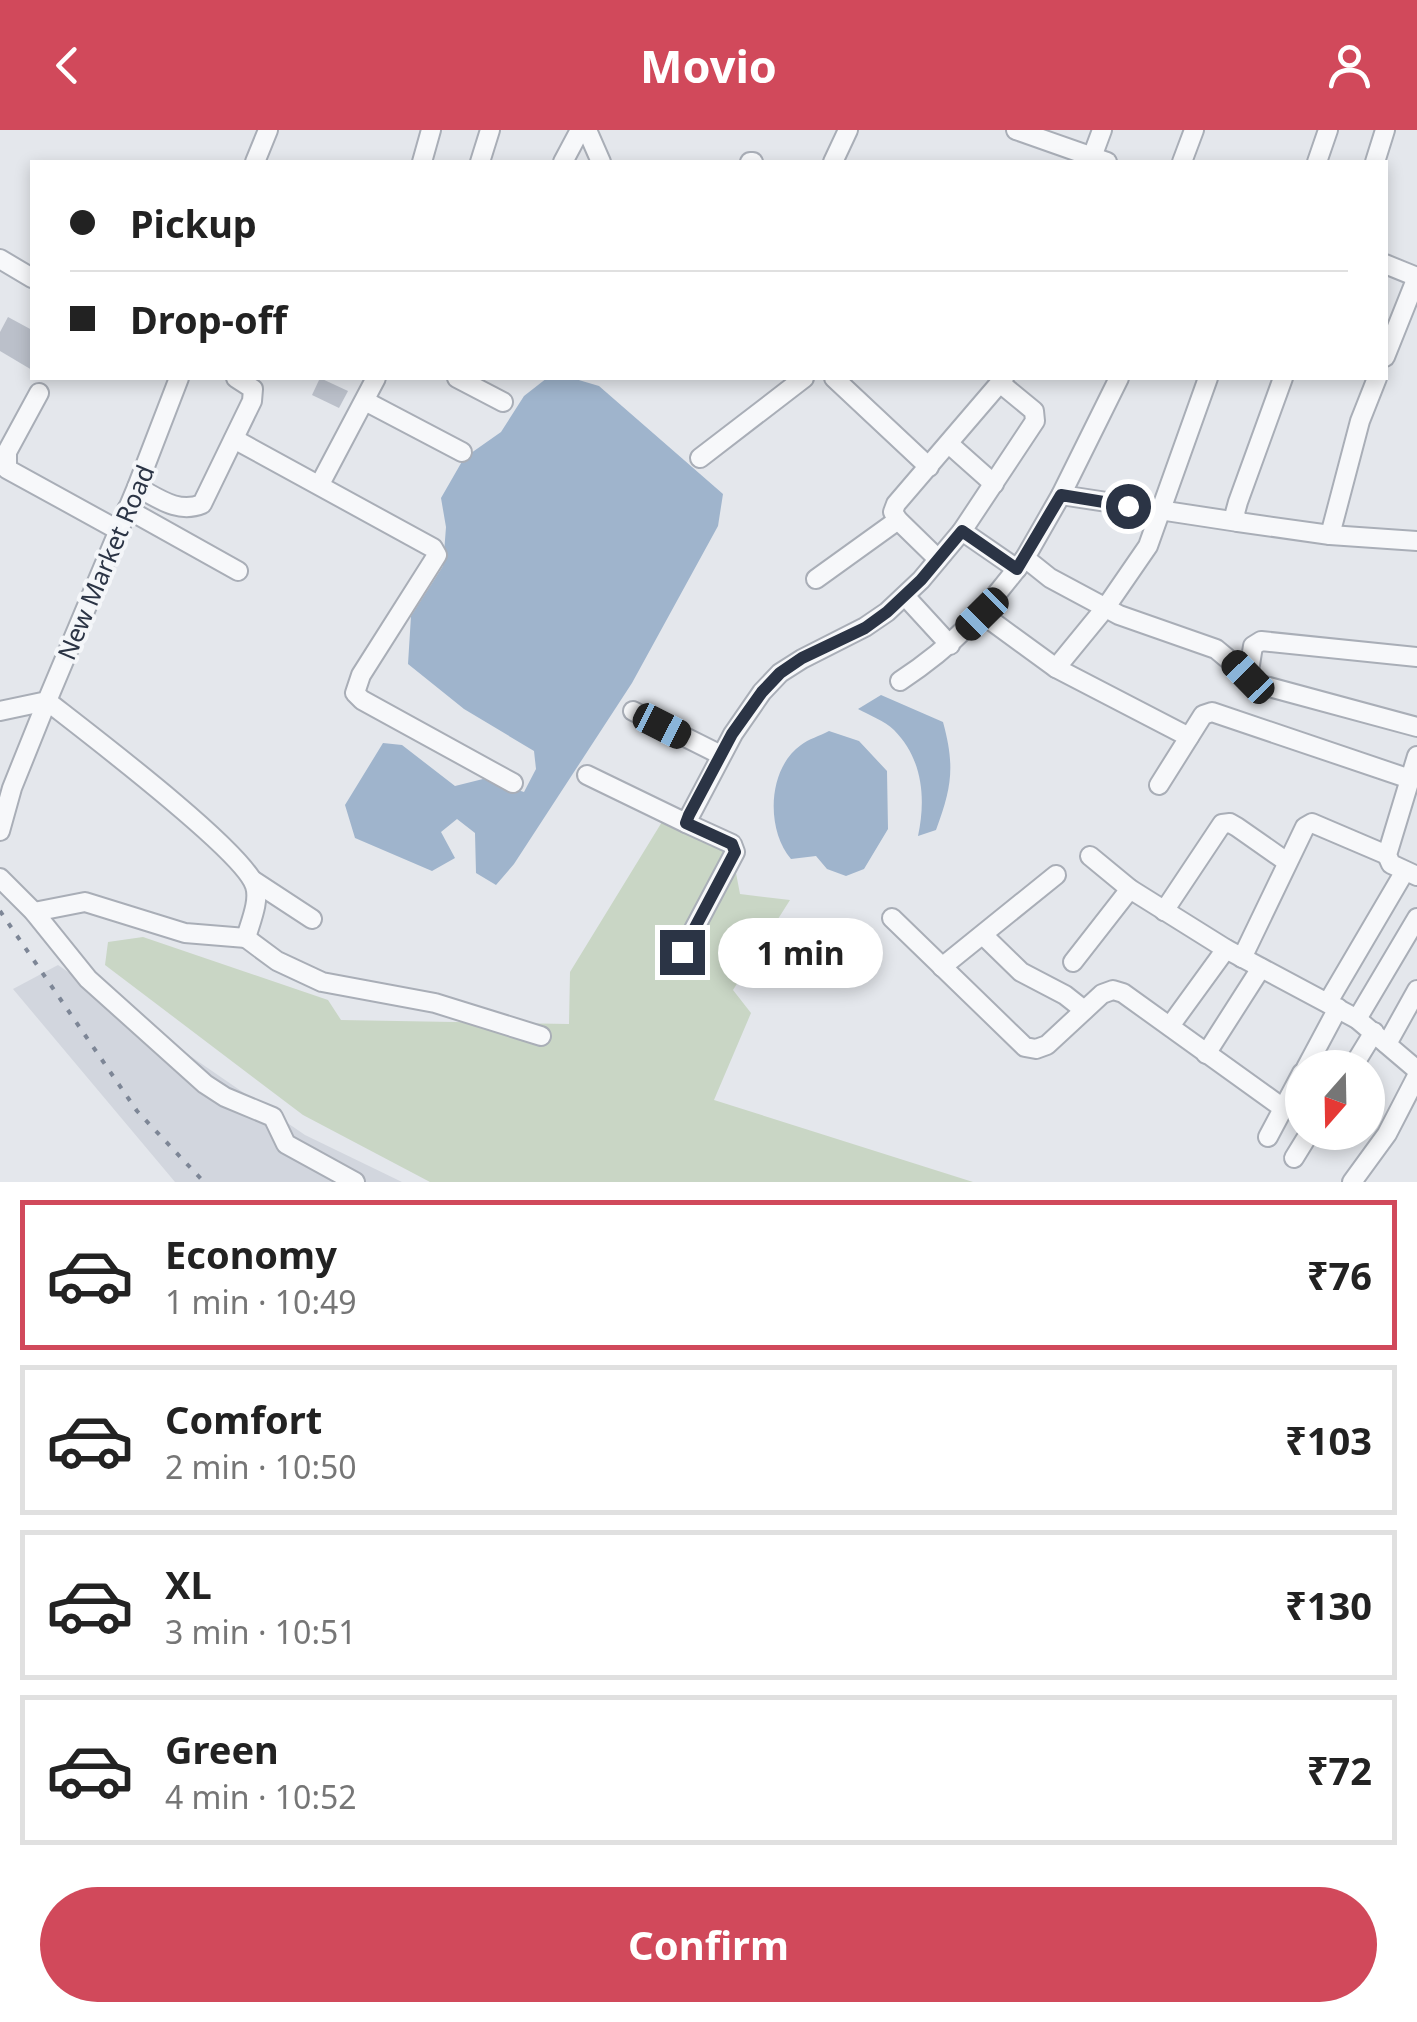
<!DOCTYPE html>
<meta charset="utf-8">
<style>
:root{--surface:#fff;--page:#f2f2f2;--text:#222;--muted:#767676;--line:#e0e0e0;--accent:#d1495b}
body{margin:0;font-family:"Noto Sans",sans-serif;background:var(--page);color:var(--text);height:100vh;display:flex;flex-direction:column;font-size:38px;white-space:nowrap}
*{box-sizing:border-box;margin:0}
p{font-size:32px;color:var(--muted)}
.icon{flex:none;width:55px;height:55px;fill:none;stroke:currentColor;stroke-width:2;stroke-linecap:round;stroke-linejoin:round}
.map{position:relative;height:1052px;overflow:hidden}
.side{display:flex;flex-direction:column;background:var(--surface);flex:1}
.side>*{flex:none}
.hud{position:absolute;left:30px;top:30px;width:1358px;height:220px;border-radius:0px;box-shadow:0 5px 15px #0003;display:grid;align-content:center;height:220px;padding:0 40px;background:var(--surface)}
.needle{width:65px;rotate:200deg}
.buttons{position:absolute;left:1285px;top:920px;display:grid;gap:20px}
.buttons a{display:grid;place-items:center;width:100px;height:100px;border-radius:50%;background:var(--surface);box-shadow:0 5px 15px #0003;font-size:50px}
.end{position:absolute;width:45px;height:45px;margin:-22px;border:12px solid #2b3445;background:#fff;box-shadow:0 0 0 5px #fff}
.from{border-radius:50%}
.bubble{position:absolute;height:70px;border-radius:35px;background:var(--surface);box-shadow:0 5px 15px #0003;font-size:32px;font-weight:700;line-height:70px;text-align:center}
.car{position:absolute;width:30px;height:60px;margin:-30px -15px;border-radius:12px;box-shadow:0 0 8px 2px #0007;background:linear-gradient(#222 24%,#8ab4d8 0 40%,#222 0 76%,#8ab4d8 0 86%,#222 0)}
.hud b{display:flex;align-items:center;gap:35px;height:95px;font-size:38px}
.hud b+b{border-top:2px solid var(--line)}
.hud i{width:25px;height:25px;background:var(--text)}
ul{padding:18px 0 0;list-style:none}
li{display:flex;align-items:center;gap:30px;height:150px;margin:0 20px 15px;padding:0 20px;border:5px solid var(--line);border-radius:0px}
li div{flex:1}
li b{display:block;font-size:38px}
li em{font-style:normal;font-weight:700}
li.selected{border-color:var(--accent)}
li>.icon{width:90px;height:90px;stroke-width:1.5}
.action{display:flex;gap:20px;margin-top:auto;padding:20px 40px}
.action a{flex:1;height:115px;border-radius:60px;background:var(--accent);color:#fff;font-size:40px;font-weight:700;line-height:115px;text-align:center}
header{display:flex;justify-content:space-between;align-items:center;height:130px;padding:0 40px;background:var(--accent);color:#fff;font-size:45px;font-weight:700}
.map>svg:first-child{display:block}
</style>
<header><svg class="icon" aria-label="back" viewBox="0 0 24 24"><path d="M15 5l-7 7 7 7"/></svg>Movio<svg class="icon" aria-label="person" viewBox="0 0 24 24"><circle cx="12" cy="8" r="4"/><path d="M4 21q1-7 8-7t8 7"/></svg></header>
<div class="map">
<svg width="1417" height="1052" viewBox="0 0 1417 1052">
<rect width="100%" height="100%" fill="#e4e7ec"/>
<polygon fill="#d2d6de" points="58,835 305,1005 402,1052 175,1052 13,859"/>
<polygon fill="#c9d6c5" points="665,687 732,722 740,764 790,770 733,860 751,883 714,970 973,1052 430,1052 303,985 105,835 108,812 143,807 328,870 341,890 569,894 570,842"/>
<g fill="#9fb4cc">
<polygon points="547,248 572,248 599,256 723,364 718,396 632,553 514,734 496,755 476,743 475,703 457,689 441,702 455,728 432,741 355,708 345,675 383,613 402,615 455,656 483,649 524,662 536,639 534,621 464,579 408,534 411,486 443,436 446,397 441,368 464,328 501,302 524,266"/>
<path d="M 881,565 L 943,592 C 955,636 952,657 936,700 L 918,706 C 926,669 923,629 894,600 C 885,591 869,585 858,579 Z"/>
<path d="M 829,601 L 859,611 L 887,641 L 888,699 L 864,739 L 846,746 L 827,739 L 816,726 L 791,729 C 766,700 767,639 801,615 C 808,609 820,606 829,601 Z"/>
</g>
<g fill="#bbc0ca">
<polygon points="8,187 32,200 32,240 0,221 0,202"/>
<polygon points="320,248 348,261 339,278 312,265"/>
</g>
<g fill="none" stroke-linecap="round" stroke-linejoin="round">
<g stroke="#a9aeb7" stroke-width="22">
<g id="minor">
<polyline points="587,0 601,32"/>
<polyline points="1016,0 1107,32"/>
<polyline points="1092,27 1102,0"/>
<polyline points="255,32 268,0"/>
<polyline points="422,32 431,0"/>
<polyline points="480,32 490,0"/>
<polyline points="563,32 580,0"/>
<polyline points="750,32 753,32"/>
<polyline points="833,32 848,0"/>
<polyline points="1182,32 1194,0"/>
<polyline points="1317,32 1328,0"/>
<polyline points="1375,32 1385,0"/>
<polyline points="0,129 32,148"/>
<polyline points="1385,134 1417,147"/>
<polyline points="1385,227 1417,147"/>
<polyline points="457,248 503,272"/>
<polyline points="834,248 929,337"/>
<polyline points="1119,248 1061,365 1025,428 1050,448 1119,485 1216,519 1258,554 1417,597"/>
<polyline points="1283,248 1238,372 1235,383 1238,392 1330,405 1417,411"/>
<polyline points="39,263 7,322 7,339 118,400"/>
<polyline points="365,271 462,322"/>
<polyline points="234,309 433,418 437,425 432,433 361,545 355,563 362,570 513,653"/>
<polyline points="949,314 994,354"/>
<polyline points="700,328 804,248"/>
<polyline points="320,354 376,248"/>
<path d="M 137,357 C 158,368 178,384 202,374 L 252,271 L 253,259 L 236,248"/>
<polyline points="1061,365 1238,392"/>
<polyline points="127,379 238,441"/>
<polyline points="962,401 1017,439"/>
<polyline points="1330,405 1360,291 1377,248"/>
<polyline points="938,429 898,390 893,382 896,374 1004,248"/>
<polyline points="816,449 898,390"/>
<polyline points="905,466 950,515"/>
<polyline points="982,484 1056,538 1189,607"/>
<polyline points="1056,538 1106,477 1148,416 1208,248"/>
<polyline points="1248,547 1253,516 1261,511 1417,527"/>
<path d="M 900,551 C 956,514 985,481 1025,428"/>
<polyline points="0,581 47,571 137,357 179,248"/>
<polyline points="633,581 721,625"/>
<polyline points="1417,626 1387,725 1391,734 1417,746"/>
<polyline points="587,645 686,693"/>
<polyline points="1159,655 1203,585 1212,582 1410,649"/>
<path d="M 0,701 L 12,658 L 47,571 C 84,600 244,721 255,756 C 260,771 250,793 246,808 L 185,803 L 85,772 L 34,782"/>
<polyline points="1090,726 1130,759 1226,819 1357,889 1417,940"/>
<polyline points="0,748 34,782 88,849 205,954 225,967 273,987 286,1014 355,1052"/>
<polyline points="254,751 312,789"/>
<polyline points="1164,781 1222,694 1230,693 1237,697 1287,732"/>
<polyline points="892,788 1025,917 1036,919 1047,915 1102,864 1113,860 1123,863 1283,978"/>
<polyline points="983,805 1021,842 1065,865 1084,880"/>
<polyline points="246,808 277,831 322,852 435,873 541,906"/>
<polyline points="682,822 735,722 732,714 686,693 733,604 762,562 780,543 802,529 865,497 887,482 921,450 962,401 1035,291 1034,281 1000,253"/>
<polyline points="1242,828 1305,697 1312,693 1387,725"/>
<polyline points="1073,832 1130,759"/>
<polyline points="942,837 1056,745"/>
<polyline points="1328,872 1405,741"/>
<polyline points="1357,889 1417,788"/>
<polyline points="1170,896 1226,819"/>
<polyline points="1387,914 1417,860"/>
<polyline points="1206,924 1261,838"/>
<polyline points="1306,938 1338,878"/>
<polyline points="1352,938 1374,902"/>
<polyline points="1268,1007 1302,943"/>
<polyline points="1294,1028 1310,1002"/>
<polyline points="1352,1052 1387,1004 1417,946"/>
</g>
</g>
<use href="#minor" stroke="#f7f8fa" stroke-width="18"/>
<polyline stroke="#7d8696" stroke-width="4" stroke-dasharray="5 10" stroke-linecap="butt" points="0,781 137,981 204,1052"/>
</g>
<g fill="none" stroke-linecap="round" stroke-linejoin="round">
<polyline stroke="#2b3445" stroke-width="12" points="682,822 735,722 732,714 686,693 689,685 732,604 762,562 780,543 802,528 865,498 887,482 921,450 962,401 1017,439 1061,365 1128,376"/>
</g>
<g text-anchor="middle" dominant-baseline="central" stroke-width="8" stroke-linejoin="round" paint-order="stroke">
<g font-size="25" fill="#2b3445" stroke="#f4f6f9">
<text transform="translate(105 432) rotate(-67)">New Market Road</text>
</g>
</g>
</svg>
<div class="buttons">
<a><svg class="needle" viewBox="-14 -14 28 28"><path d="M0-13l5 13h-10z" fill="#e53935"/><path d="M0 13l5-13h-10z" fill="#767676"/></svg></a>
</div>
<i class="end from" style="left:1128px;top:376px"></i>
<i class="end" style="left:682px;top:822px"></i>
<div class="bubble" style="left:718px;top:788px;width:165px">1 min</div>
<i class="car" style="left:982px;top:484px;rotate:225deg"></i>
<i class="car" style="left:1248px;top:547px;rotate:316deg"></i>
<i class="car" style="left:662px;top:596px;rotate:117deg"></i>
<div class="hud">
<b><i class="from"></i>Pickup</b>
<b><i></i>Drop-off</b>
</div>
</div>
<section class="side">
<ul>
<li class="selected"><svg class="icon" aria-label="car" viewBox="0 0 24 24"><path d="M5 17H2v-5l4-1 3-4h7l3 4 3 1v5h-3M9 17h6M6 11h13"/><circle cx="7" cy="17" r="2"/><circle cx="17" cy="17" r="2"/></svg><div><b>Economy</b><p>1 min · 10:49</p></div><em>₹76</em></li>
<li><svg class="icon" aria-label="car" viewBox="0 0 24 24"><path d="M5 17H2v-5l4-1 3-4h7l3 4 3 1v5h-3M9 17h6M6 11h13"/><circle cx="7" cy="17" r="2"/><circle cx="17" cy="17" r="2"/></svg><div><b>Comfort</b><p>2 min · 10:50</p></div><em>₹103</em></li>
<li><svg class="icon" aria-label="car" viewBox="0 0 24 24"><path d="M5 17H2v-5l4-1 3-4h7l3 4 3 1v5h-3M9 17h6M6 11h13"/><circle cx="7" cy="17" r="2"/><circle cx="17" cy="17" r="2"/></svg><div><b>XL</b><p>3 min · 10:51</p></div><em>₹130</em></li>
<li><svg class="icon" aria-label="car" viewBox="0 0 24 24"><path d="M5 17H2v-5l4-1 3-4h7l3 4 3 1v5h-3M9 17h6M6 11h13"/><circle cx="7" cy="17" r="2"/><circle cx="17" cy="17" r="2"/></svg><div><b>Green</b><p>4 min · 10:52</p></div><em>₹72</em></li>
</ul>
<div class="action"><a>Confirm</a></div>
</section>
